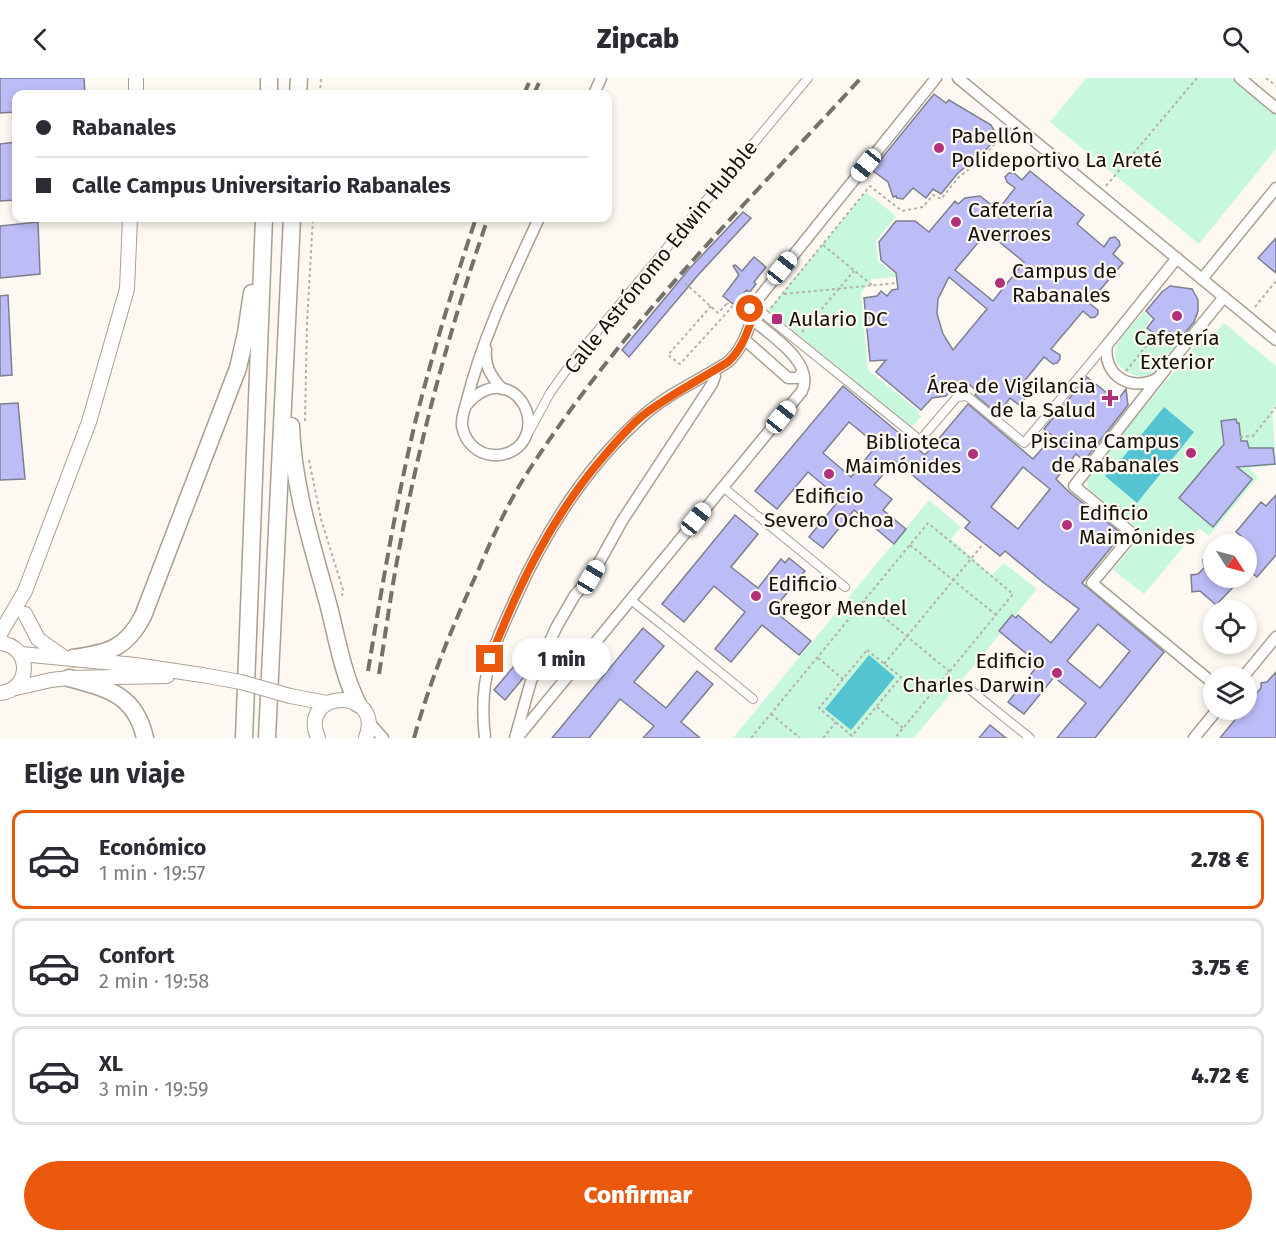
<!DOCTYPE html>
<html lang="es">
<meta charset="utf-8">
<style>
:root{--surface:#fff;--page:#f2f2f3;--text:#2b2b33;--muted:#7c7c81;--line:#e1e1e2;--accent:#ea580c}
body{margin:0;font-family:"Fira Sans",sans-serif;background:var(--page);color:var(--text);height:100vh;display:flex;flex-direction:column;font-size:22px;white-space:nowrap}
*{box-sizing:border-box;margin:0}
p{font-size:20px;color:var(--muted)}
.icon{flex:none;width:33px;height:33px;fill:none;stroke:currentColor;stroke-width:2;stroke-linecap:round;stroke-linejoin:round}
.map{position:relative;height:660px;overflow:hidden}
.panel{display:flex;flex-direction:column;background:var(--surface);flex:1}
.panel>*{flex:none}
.hud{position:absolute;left:12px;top:12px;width:600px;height:132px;border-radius:12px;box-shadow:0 3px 9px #0003;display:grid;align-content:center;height:132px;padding:0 24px;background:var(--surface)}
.needle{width:39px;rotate:126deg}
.controls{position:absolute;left:1203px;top:456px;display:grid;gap:12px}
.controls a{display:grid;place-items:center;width:54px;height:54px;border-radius:50%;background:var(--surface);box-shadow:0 3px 9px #0003;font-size:30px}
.end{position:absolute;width:27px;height:27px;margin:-14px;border:8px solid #ea580c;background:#fff;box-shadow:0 0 0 3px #fff}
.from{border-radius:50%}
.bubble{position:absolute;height:42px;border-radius:21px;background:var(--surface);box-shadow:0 3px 9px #0003;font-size:20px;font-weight:800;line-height:42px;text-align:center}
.car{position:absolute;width:18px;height:36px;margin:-18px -9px;border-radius:8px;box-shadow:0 0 4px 2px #0007;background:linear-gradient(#fff 24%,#345 0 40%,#fff 0 76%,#345 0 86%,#fff 0)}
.hud b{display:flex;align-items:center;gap:21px;height:57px;font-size:22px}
.hud b+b{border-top:2px solid var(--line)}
.hud i{width:15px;height:15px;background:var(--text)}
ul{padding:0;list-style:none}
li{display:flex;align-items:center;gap:18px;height:99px;margin:0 12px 9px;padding:0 12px;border:3px solid var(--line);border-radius:12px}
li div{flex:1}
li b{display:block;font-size:22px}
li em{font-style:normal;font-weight:800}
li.on{border-color:var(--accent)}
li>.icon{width:54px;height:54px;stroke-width:1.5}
h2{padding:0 24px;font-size:27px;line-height:72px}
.action{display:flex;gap:12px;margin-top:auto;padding:12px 24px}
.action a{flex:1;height:69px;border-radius:36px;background:var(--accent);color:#fff;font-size:24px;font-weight:800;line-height:69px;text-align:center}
header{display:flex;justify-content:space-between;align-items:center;height:78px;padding:0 24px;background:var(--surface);font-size:27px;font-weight:800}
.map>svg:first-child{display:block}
</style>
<header><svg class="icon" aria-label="back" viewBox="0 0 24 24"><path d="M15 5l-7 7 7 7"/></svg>Zipcab<svg class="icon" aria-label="search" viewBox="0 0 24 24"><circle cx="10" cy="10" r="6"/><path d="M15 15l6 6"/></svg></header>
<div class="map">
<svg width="1276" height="660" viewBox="0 0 1276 660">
<rect width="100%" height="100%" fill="#fdf8f2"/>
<g fill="#c7f8dd">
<polygon points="1086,0 1232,0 1276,36 1276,71 1199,166 1050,44"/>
<polygon points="866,114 896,138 876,163 878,183 896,197 894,199 872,201 861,215 868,292 920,334 918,336 921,338 912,349 768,232"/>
<path d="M 1144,234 L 1151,240 L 1145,250 L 1165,266 L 1173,257 L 1181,263 C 1174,273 1165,289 1154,295 C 1136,305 1108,289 1117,267 C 1122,255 1136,244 1144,234 Z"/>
<polygon points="1224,245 1276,288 1276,327 1272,332 1276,387 1249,390 1258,399 1209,458 1199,450 1144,516 1113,492 1143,455 1090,412 1087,409 1087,399 1200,262 1205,266"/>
<polygon points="929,422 961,449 951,461 992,497 1004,485 1037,511 914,660 733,660"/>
</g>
<g fill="#54c3d2">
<polygon points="1164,329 1194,354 1137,425 1105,398 1109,393 1111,394"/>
<polygon points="869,577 895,599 851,652 825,631"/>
</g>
<g fill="#bcbcf7" stroke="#7e7f8f" stroke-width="1.5" fill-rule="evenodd">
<polygon points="0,0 84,0 85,16 16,16 16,34 0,35"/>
<polygon points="934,16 946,25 949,22 991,47 995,54 994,62 985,73 958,95 941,116 933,111 926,120 913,110 903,121 897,120 896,118 893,119 888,104 872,92"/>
<polygon points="16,64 16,122 0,123 0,66"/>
<path d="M 1030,93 L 1084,137 L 1077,146 L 1104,169 L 1110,160 L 1115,159 L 1119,163 L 1120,167 L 1113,176 L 1123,185 L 1089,225 L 1098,232 L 1098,236 L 1095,239 L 1091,240 L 1083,233 L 1051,271 L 1060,277 L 1060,281 L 1057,285 L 1053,286 L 1044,279 L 1017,312 L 1025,319 L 1023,326 L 1019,327 L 1010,320 L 998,336 L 975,317 L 978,314 L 965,303 L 957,304 L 946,318 L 932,320 L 921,332 L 876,294 L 886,282 L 870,283 L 864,220 L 877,218 L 881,213 L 887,218 L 892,212 L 898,211 L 896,195 L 881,182 L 879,164 L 896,143 L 915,143 L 929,154 L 955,123 L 958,126 L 965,120 L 980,118 L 998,132 L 1015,110 L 1007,104 L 1005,99 L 1009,95 L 1014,95 L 1022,102 ZM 987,154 L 1024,184 L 993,223 L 955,192 ZM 949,199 L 987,231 L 953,272 L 943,256 L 937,236 L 938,221 Z"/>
<polygon points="743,134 751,140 699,196 629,279 622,272 690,190"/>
<polygon points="38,144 40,196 0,200 0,148"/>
<polygon points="1276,160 1276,195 1258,180"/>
<polygon points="754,179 766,189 754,204 756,206 749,215 747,212 733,226 723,218 739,197 733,188 735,187 742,193"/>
<polygon points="1170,208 1192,211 1198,222 1198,233 1194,244 1180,261 1170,254 1163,262 1147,250 1154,241 1146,233 1162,214"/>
<polygon points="8,217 12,297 0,298 0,218"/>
<path d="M 1087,299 L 1117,323 L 1126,311 L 1128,327 L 1084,383 L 1076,376 L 1056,401 L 1069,414 L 1122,456 L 1082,505 L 1164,574 L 1095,660 L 1057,660 L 1086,625 L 1054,599 L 1024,636 L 1008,624 L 1039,586 L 999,553 L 1012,537 L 1016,540 L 1018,537 L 1051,565 L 1079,531 L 1044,505 L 1005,473 L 1000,478 L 965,450 L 970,444 L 895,383 L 874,407 L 892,421 L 883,432 L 906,451 L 894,466 L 854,432 L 823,470 L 809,459 L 840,421 L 808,394 L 777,431 L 755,413 L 843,308 L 925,377 L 968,326 L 1033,381 L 1053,358 L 1044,351 ZM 849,344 L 877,367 L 851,399 L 823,375 ZM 1023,389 L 1050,411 L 1018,451 L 991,429 ZM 1098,546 L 1130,573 L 1100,610 L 1067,583 Z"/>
<polygon points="18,325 25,401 0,402 0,326"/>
<polygon points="1236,341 1237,345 1239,345 1241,363 1247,363 1249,370 1273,370 1275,386 1237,389 1252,401 1213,449 1179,420 1224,366 1221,343"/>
<polygon points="1276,417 1276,477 1257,499 1246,490 1246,466 1235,466 1241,458 1236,454 1261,424 1266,428"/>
<polygon points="735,437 758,456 731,489 758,510 781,481 785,485 789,480 805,493 773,532 811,563 799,577 762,547 731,584 715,571 745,534 714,508 684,544 662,526"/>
<polygon points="1214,481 1214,500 1242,500 1216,527 1200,513 1192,514 1191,497 1198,496 1204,490 1203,482"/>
<polygon points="643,550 664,568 634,604 666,630 697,593 713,606 681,644 700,660 643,660 654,648 620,621 589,660 552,660"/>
<polygon points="514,588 525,598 505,622 494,612"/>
<polygon points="1276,594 1276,660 1220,660 1243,632 1246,632 1246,627 1261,610 1261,605 1267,604"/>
<polygon points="990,647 1006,660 979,660"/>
</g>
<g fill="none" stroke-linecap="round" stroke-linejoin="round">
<g stroke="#ab9f91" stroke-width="10">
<g id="pedestrian">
<polyline points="753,227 920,362 957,319 967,318 1024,365 1107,265"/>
<polyline points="529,354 550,315 575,280 808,0"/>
<polyline points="723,409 753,434"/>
<polyline points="758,438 845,509"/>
<polyline points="631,522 661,546"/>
<polyline points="665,549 753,621"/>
<polyline points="968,610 1030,660"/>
</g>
</g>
<g stroke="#ab9f91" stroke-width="13">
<g id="minor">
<polyline points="958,0 1276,262"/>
<polyline points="1240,0 1276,30"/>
<polyline points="594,16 601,0"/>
<path d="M 1177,180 L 1107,267 C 1102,298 1132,315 1158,300 L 1224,219"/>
<polyline points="1202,201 1276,110"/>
<polyline points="745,262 788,300 798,300 802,294"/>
<path d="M 486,271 C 484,288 491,298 502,311"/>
<polyline points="1165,292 1074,408 1133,456 1092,505 1214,606"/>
<path d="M 465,329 C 471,322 477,315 486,312 C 518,300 541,342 521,366 C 514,374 503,378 493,377 C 477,376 465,364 462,348 C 461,340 465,330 467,322 C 483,258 512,199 539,140"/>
<polyline points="1244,598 1276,559"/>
<polyline points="368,643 383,660"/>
<path d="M 485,660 C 482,635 483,607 490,583 C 495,564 504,546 512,528 C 543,457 584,390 643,338 C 667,316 700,302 728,284 C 741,272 746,258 752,241"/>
<polyline points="515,660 531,603 557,548 575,517 591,499 622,443 712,306 715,298 714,295 711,295"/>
<path d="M 517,660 L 802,313 C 815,284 771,258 752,241 L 749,235 L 750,231 L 936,0"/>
<polyline points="1194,660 1217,632"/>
</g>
</g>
<g stroke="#ab9f91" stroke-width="16">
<g id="tertiary">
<polyline points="136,16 136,0"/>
<polyline points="25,536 38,561 62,578"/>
<polyline points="0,556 25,513 89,344 127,211 130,140"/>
<path d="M 0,565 C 32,568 32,612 0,615"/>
<polyline points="21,576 135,587 202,597"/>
<polyline points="16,610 51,602 69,600 167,598"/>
<polyline points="290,618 327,625"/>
<path d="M 318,660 C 297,611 385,608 366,660"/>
</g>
</g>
<g stroke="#ab9f91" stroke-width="19">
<g id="primary">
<polyline points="269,16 269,0"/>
<polyline points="298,16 299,0"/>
<path d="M 291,348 C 293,409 313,470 329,529 C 337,561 343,597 358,626"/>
<path d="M 73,580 C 108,575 126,571 143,538 L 238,290 L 246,255 L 252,215"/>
<path d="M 69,600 C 108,611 135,616 145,660"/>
<polyline points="244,660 264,140"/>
<polyline points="267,660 292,140"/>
</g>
</g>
<g stroke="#b5b0aa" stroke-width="2" stroke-dasharray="3 3" stroke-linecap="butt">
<polyline points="1266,0 1276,8"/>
<polyline points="320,16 321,0"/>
<polyline points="1106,108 1197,0"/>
<polyline points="823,167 872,207"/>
<polyline points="685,205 718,235 729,223"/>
<polyline points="784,216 897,205"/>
<polyline points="711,228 668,277 680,286 732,229 727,225"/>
<polyline points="1255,229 1276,203"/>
<polyline points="771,230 870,108 902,133 923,129 933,117 941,121 958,100 981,81 1006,54"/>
<polyline points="802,254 854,193"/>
<polyline points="1126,293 1155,257"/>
<polyline points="305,343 307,245 313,140"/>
<polyline points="1240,359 1253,358 1276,329"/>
<polyline points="309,382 321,441 343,512 342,518"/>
<polyline points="910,467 996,537"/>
<polyline points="864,523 950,594"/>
<polygon points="867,572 901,599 852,658 819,630"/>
<polyline points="818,580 843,601"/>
<polyline points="884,586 984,465"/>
<polyline points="877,629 903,650"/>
<polyline points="771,636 800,660"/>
<polyline points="751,660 928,445 1013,516 895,660"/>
<polyline points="823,660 836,644"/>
</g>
<use href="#pedestrian" stroke="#fff" stroke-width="8"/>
<use href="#minor" stroke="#fff" stroke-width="10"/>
<use href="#tertiary" stroke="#fff" stroke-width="14"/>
<use href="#primary" stroke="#fff" stroke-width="16"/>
<g stroke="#75706a" stroke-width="4" stroke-dasharray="12 6" stroke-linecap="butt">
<polyline points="524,16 531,0"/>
<polyline points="534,16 541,0"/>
<path d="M 368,593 C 382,509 396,424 416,341 C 433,273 454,206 476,140"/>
<path d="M 379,596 C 385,559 390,521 397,483 C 418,367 449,252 488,140"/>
<path d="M 414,660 C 430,603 452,549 477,495 C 493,458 510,420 533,386 C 626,244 747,125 861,0"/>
</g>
<g stroke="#ab9f91" stroke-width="16" stroke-linecap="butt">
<polyline id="tertiary-bridge" points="202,597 241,604 290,618"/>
</g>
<use href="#tertiary-bridge" stroke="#fff" stroke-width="14"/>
</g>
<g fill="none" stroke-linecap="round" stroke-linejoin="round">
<path stroke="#ea580c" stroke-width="8" d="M 490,581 C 518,508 552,438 604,378 C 617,363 630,347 646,335 C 671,316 701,301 728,284 C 741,272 746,258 752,241 L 749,235 L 750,231"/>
</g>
<g fill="#b2307a" stroke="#fdf8f2" stroke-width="2">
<circle cx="939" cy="70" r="6"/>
<circle cx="956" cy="144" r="6"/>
<circle cx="1000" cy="205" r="6"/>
<circle cx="1177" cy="238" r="6"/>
<rect x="771" y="235" width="12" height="12" rx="3"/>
<path d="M1107 311h6v6h6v6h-6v6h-6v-6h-6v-6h6z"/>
<circle cx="1191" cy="375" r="6"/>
<circle cx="973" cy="376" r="6"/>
<circle cx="829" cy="396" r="6"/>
<circle cx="1067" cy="447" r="6"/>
<circle cx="756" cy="518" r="6"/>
<circle cx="1057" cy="595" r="6"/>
</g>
<g text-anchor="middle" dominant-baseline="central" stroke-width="4.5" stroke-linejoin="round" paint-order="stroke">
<g font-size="21" fill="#16110c" stroke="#fdf8f2" text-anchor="start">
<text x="951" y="58">Pabellón<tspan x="951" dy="24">Polideportivo La Areté</tspan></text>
<text x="968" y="132">Cafetería<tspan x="968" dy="24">Averroes</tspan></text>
<text x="1012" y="193">Campus de<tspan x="1012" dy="24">Rabanales</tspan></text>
<text x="789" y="241">Aulario DC</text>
<text x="1177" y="260" text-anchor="middle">Cafetería<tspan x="1177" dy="24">Exterior</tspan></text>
<text x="1096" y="308" text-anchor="end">Área de Vigilancia<tspan x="1096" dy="24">de la Salud</tspan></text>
<text x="1179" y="363" text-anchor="end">Piscina Campus<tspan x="1179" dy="24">de Rabanales</tspan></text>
<text x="961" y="364" text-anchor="end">Biblioteca<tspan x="961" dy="24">Maimónides</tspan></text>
<text x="829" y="418" text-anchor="middle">Edificio<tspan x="829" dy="24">Severo Ochoa</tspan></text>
<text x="1079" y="435">Edificio<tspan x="1079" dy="24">Maimónides</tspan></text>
<text x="768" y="506">Edificio<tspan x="768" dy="24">Gregor Mendel</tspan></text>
<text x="1045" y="583" text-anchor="end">Edificio<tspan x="1045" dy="24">Charles Darwin</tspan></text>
</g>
<g font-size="21" fill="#16110c" stroke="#fdf8f2">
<text transform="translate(661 179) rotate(-51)">Calle Astrónomo Edwin Hubble</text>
</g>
</g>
</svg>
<div class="controls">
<a><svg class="needle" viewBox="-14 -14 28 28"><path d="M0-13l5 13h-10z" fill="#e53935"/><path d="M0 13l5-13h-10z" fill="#7c7c81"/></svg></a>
<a><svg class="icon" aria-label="locate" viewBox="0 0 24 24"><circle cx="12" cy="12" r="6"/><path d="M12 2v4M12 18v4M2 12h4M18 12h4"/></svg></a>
<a><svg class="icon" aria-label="layers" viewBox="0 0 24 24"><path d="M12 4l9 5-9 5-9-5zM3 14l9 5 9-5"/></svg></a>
</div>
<i class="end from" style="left:750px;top:231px"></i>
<i class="end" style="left:490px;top:581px"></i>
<div class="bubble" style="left:512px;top:560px;width:99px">1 min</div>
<i class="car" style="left:866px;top:87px;rotate:219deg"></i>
<i class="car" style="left:782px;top:190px;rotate:39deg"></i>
<i class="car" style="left:781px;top:339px;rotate:39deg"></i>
<i class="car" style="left:696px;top:441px;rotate:39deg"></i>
<i class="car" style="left:591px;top:499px;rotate:31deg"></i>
<div class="hud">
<b><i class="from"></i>Rabanales</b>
<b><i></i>Calle Campus Universitario Rabanales</b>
</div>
</div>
<section class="panel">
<h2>Elige un viaje</h2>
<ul>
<li class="on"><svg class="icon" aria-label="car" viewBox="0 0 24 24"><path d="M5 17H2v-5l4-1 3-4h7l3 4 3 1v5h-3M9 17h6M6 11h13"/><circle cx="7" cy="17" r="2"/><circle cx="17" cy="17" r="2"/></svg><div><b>Económico</b><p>1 min · 19:57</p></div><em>2.78 €</em></li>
<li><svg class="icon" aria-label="car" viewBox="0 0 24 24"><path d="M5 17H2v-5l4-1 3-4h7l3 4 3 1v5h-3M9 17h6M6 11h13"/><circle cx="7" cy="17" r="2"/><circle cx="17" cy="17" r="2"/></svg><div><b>Confort</b><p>2 min · 19:58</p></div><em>3.75 €</em></li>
<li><svg class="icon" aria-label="car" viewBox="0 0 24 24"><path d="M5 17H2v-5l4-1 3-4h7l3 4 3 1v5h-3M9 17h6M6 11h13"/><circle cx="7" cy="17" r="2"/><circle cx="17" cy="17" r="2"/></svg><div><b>XL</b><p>3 min · 19:59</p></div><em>4.72 €</em></li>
</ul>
<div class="action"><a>Confirmar</a></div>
</section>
